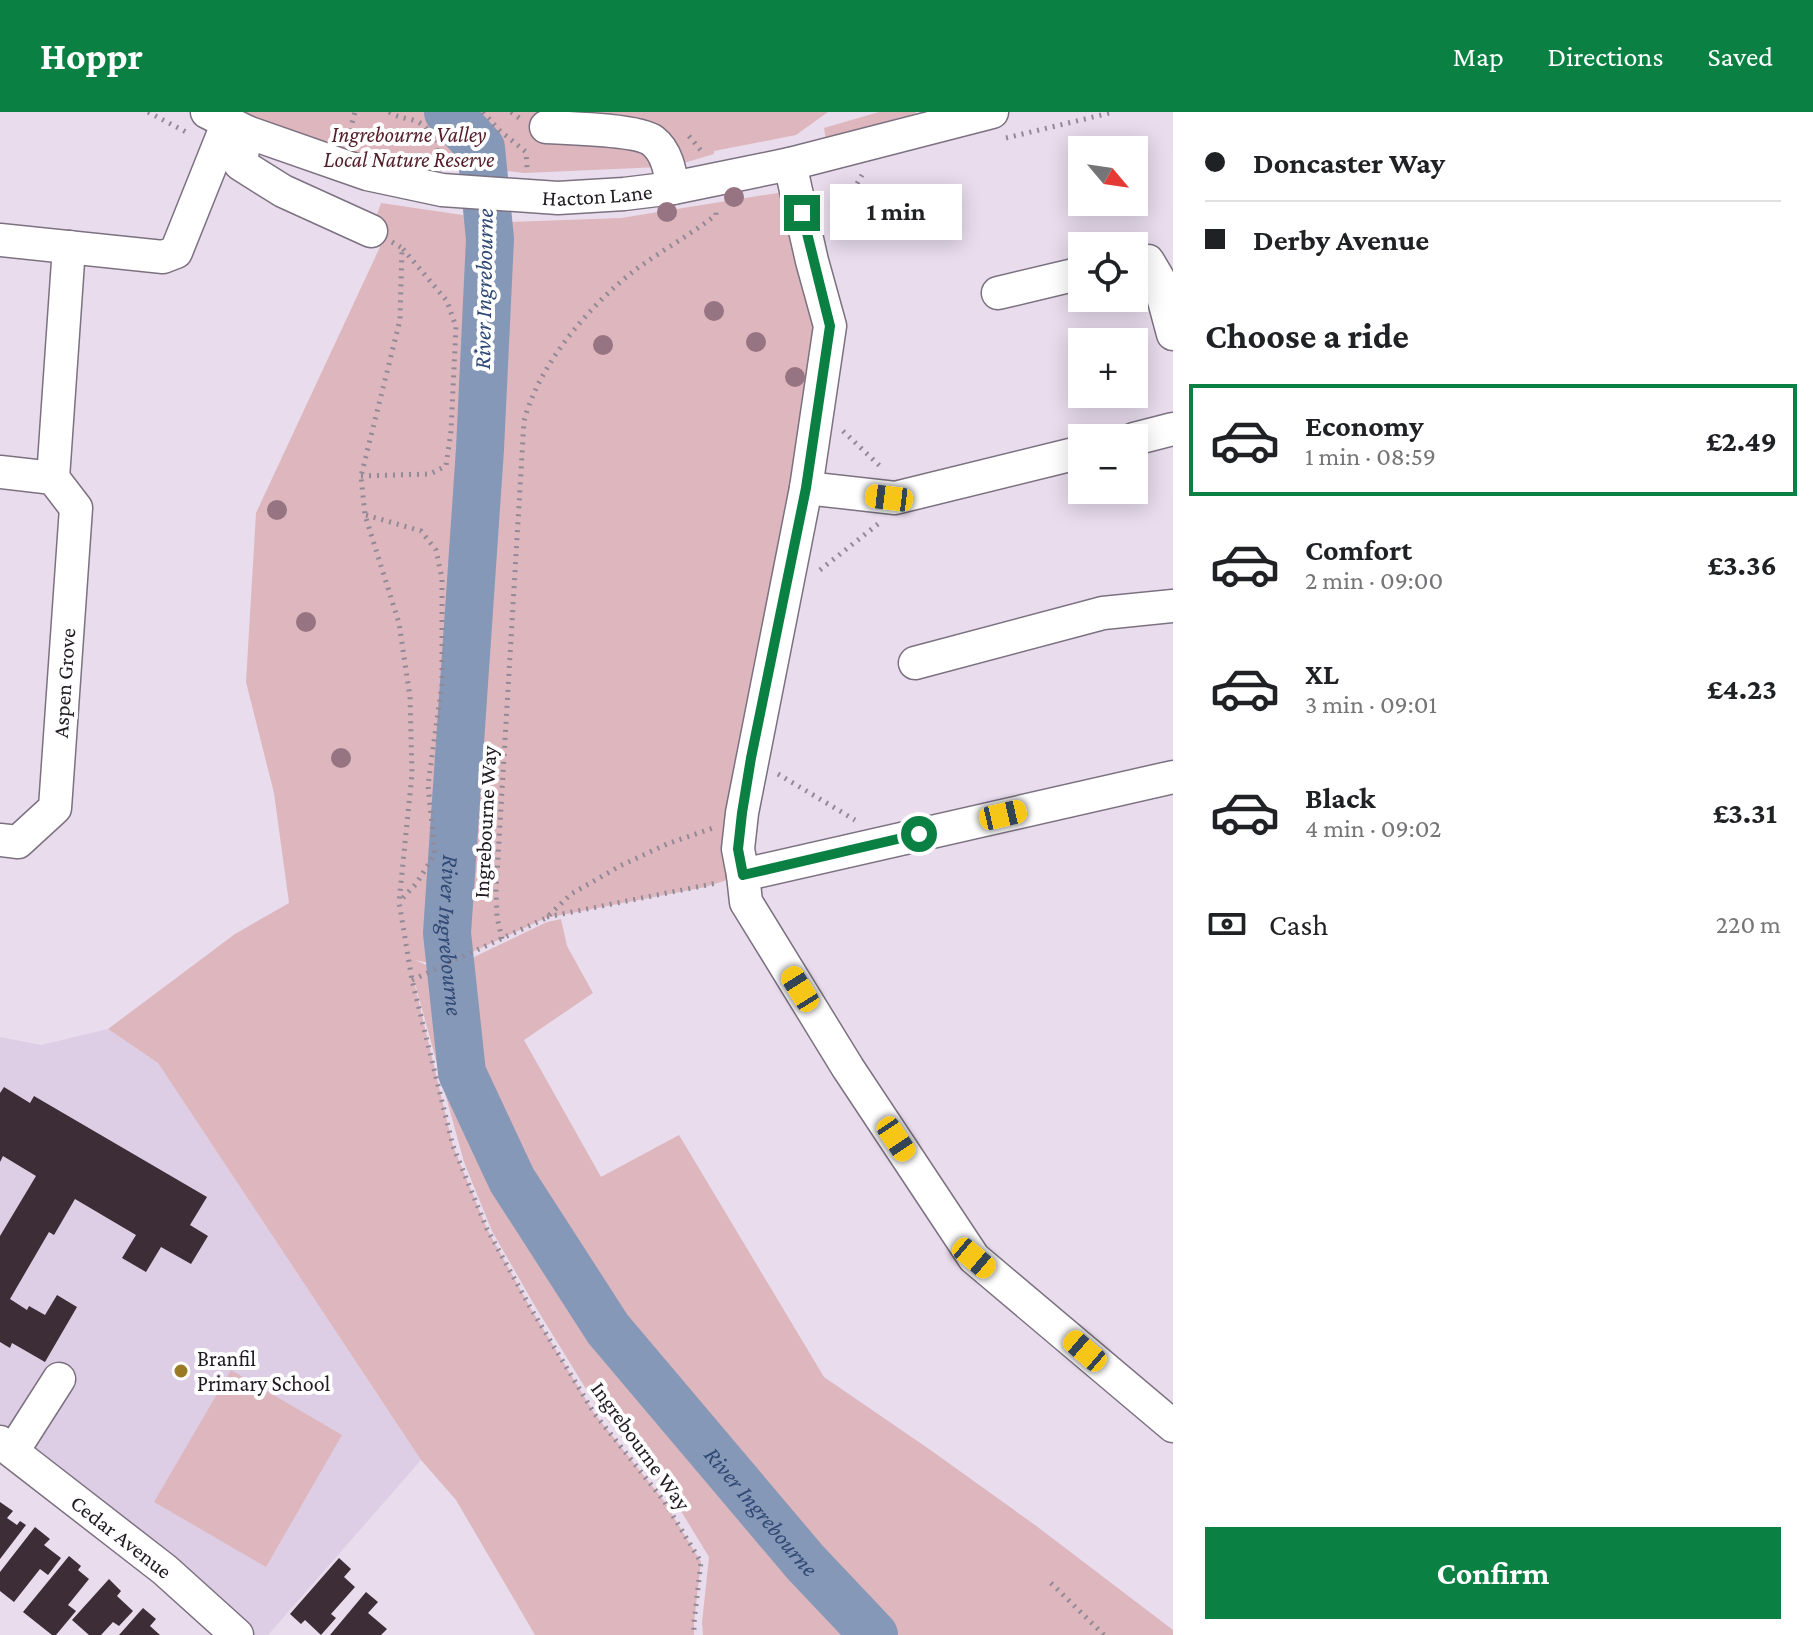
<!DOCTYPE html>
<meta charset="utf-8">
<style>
:root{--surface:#fff;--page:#f6f6f6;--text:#202124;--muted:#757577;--line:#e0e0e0;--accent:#0b8043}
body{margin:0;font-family:"Crimson Pro",serif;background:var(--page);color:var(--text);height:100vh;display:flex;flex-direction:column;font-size:30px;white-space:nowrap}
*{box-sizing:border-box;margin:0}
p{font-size:26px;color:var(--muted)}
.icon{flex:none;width:44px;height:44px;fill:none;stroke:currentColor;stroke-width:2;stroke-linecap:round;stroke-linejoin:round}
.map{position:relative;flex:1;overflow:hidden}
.sheet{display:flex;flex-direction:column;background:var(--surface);width:640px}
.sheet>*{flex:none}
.top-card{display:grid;align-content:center;height:176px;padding:0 32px;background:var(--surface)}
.needle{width:52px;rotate:119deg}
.controls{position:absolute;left:1068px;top:24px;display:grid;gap:16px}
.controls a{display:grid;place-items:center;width:80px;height:80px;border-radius:0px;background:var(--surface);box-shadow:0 4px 20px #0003;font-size:40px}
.end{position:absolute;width:36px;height:36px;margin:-18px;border:10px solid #0b8043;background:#fff;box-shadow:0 0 0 4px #fff}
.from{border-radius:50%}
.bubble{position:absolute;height:56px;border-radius:0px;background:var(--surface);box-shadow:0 4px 20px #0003;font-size:26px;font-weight:700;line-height:56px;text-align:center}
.car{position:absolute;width:24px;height:48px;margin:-24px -12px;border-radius:10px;box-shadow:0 0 6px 2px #0007;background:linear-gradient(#f5c518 24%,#345 0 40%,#f5c518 0 76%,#345 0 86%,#f5c518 0)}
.top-card b{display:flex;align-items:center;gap:28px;height:76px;font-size:30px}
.top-card b+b{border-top:2px solid var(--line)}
.top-card i{width:20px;height:20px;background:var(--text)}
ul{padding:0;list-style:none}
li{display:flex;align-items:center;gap:24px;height:112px;margin:0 16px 12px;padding:0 16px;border:4px solid transparent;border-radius:0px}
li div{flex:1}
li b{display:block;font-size:30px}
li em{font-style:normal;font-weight:700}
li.on{border-color:var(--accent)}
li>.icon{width:72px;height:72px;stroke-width:1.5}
h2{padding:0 32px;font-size:36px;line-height:96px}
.pay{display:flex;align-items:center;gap:20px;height:88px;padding:0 32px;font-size:30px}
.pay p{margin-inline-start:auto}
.primary-button{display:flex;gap:16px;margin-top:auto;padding:16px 32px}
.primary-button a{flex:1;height:92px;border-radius:0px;background:var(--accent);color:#fff;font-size:32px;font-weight:700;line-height:92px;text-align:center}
header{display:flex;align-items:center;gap:48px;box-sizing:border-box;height:112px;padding:0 40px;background:var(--accent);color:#fff}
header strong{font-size:38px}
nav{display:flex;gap:44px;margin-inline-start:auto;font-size:28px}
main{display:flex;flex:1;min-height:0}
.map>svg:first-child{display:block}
</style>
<header>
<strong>Hoppr</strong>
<nav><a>Map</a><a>Directions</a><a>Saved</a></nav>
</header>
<main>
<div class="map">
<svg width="1173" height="1523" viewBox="0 0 1173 1523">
<rect width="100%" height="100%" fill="#e8dced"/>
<polygon fill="#decee5" points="108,917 158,951 421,1348 268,1523 237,1523 0,1331 0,925 41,933"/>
<g fill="#ddb7bd">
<polygon points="207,0 828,0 796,23 714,39 714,42 680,52 660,55 524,61 441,51 442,78"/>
<polygon points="879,0 916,0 915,2 826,28 824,16"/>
<polygon points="796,78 830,214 743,763 705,775 546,806 442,854 415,848 443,860 547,810 561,807 567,834 593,881 524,928 601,1065 679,1023 824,1265 929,1337 1035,1413 1173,1518 1173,1523 703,1523 702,1511 709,1445 673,1386 599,1298 535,1194 492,1119 464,1050 411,857 453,1034 487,1117 530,1195 594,1301 664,1389 701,1450 694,1511 694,1523 535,1523 456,1388 421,1348 158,951 108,917 235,822 289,791 274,681 246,570 256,401 380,135 368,129 381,91 510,110 621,106"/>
<polygon points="231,1258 342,1323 266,1455 154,1390"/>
</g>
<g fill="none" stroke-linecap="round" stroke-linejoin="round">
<path stroke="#8698b7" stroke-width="48" id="s1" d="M 448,0 L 481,36 L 490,127 L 480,337 L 447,821 L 462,961 L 512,1068 L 608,1217 L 805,1450 L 874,1523"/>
</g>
<g fill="#3c2d36">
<polygon points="4,975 30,991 34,984 207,1085 190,1113 208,1124 191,1152 161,1135 146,1160 122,1146 136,1123 75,1087 54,1123 49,1120 10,1187 27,1198 29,1194 45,1203 57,1183 77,1195 45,1250 12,1231 10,1236 0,1230 0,1124 36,1064 3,1044 0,1050 0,981"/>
<polygon points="0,1390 13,1399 7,1406 17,1413 20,1409 26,1413 0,1447"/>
<polygon points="35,1415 50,1427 44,1433 61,1446 48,1463 40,1457 14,1490 0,1479 0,1460"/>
<polygon points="69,1444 81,1454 78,1458 89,1467 68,1493 76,1499 56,1523 52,1523 23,1500"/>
<polygon points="339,1446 351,1457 344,1465 355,1475 331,1502 336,1506 321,1523 305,1508 301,1512 290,1502"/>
<polygon points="109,1467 121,1479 117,1484 133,1499 119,1514 113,1510 101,1523 89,1523 72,1508"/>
<polygon points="366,1480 378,1490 368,1501 387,1517 381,1523 330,1523"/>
<polygon points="143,1496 156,1507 150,1514 160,1523 119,1523"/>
</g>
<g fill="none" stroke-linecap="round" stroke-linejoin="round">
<g stroke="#7c7180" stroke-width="35">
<g id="minor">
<path id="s2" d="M 207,0 L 247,20 L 367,62 L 442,78 L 558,86 L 624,82 L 673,76 L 790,52 L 992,0"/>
<path d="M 546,15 C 568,16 639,18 653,29 C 667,40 670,59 673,76"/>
<polyline points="247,20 240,52 283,79 371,119"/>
<polyline points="790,52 812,149 830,214 806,376 742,701 738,737 743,763 746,790 848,956 974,1146 1173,1314"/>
<polyline points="0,128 163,145 176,140 228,10"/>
<polyline points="1134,149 1148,149 1158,166 1173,222"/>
<polyline points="998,181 1082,161"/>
<polyline points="1134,327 1173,317"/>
<polyline points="0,360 53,366 76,396 55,696 18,730 0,728"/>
<polyline points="53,366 69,135"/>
<polyline points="806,376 895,386 1082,340"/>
<polyline points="915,551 1103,501 1173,494"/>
<polyline points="743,763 1173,665"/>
<path id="s3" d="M 0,1330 L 165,1458 L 237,1523"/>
<polyline points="13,1339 59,1267"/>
</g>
</g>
<g stroke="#928996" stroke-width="5" stroke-dasharray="2 6" stroke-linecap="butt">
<polyline points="148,0 186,20"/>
<path d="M 389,0 C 397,5 404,6 413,8 C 432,14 435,31 440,49"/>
<polyline points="483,0 499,18 526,40 527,56"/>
<polyline points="511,0 522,8"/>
<polyline points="689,24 703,41"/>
<polyline points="348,26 355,0"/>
<polyline points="1006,26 1114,0"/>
<polyline points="833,113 862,63"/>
<polyline points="392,130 402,136 400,208 361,364 365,403 399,511 410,585 412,662 399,790 412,868 453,1034 487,1117 530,1195 594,1301 664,1389 701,1450 694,1511 694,1523"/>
<polyline points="843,319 882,356"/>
<polyline points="361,364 430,362 446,354 451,319 456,215 447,189 403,137"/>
<polyline points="366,403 421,419 436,438 442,466 442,572 428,673 435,742 416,772 400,789"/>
<polyline points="820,458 878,412"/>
<polyline points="778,662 855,708"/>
<polyline points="547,805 717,771"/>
<path d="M 502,827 L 497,805 L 496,779 L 524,309 C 539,252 589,194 635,158 C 661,139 690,123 716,103 L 716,96"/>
<polyline points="412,868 546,806 571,782 622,753 667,732 713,716"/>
<polyline points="1051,1471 1104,1523"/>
</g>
<use href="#minor" stroke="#fff" stroke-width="32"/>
</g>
<g fill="#967482">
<circle cx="734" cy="85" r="10"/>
<circle cx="667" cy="100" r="10"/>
<circle cx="714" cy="199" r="10"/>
<circle cx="756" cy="230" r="10"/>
<circle cx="603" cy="233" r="10"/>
<circle cx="795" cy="265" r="10"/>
<circle cx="277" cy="398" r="10"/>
<circle cx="306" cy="510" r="10"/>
<circle cx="341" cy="646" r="10"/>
</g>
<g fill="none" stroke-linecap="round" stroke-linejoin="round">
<polyline stroke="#0b8043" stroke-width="10" points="802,101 830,214 806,376 751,646 742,701 738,737 743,763 919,722"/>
</g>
<circle fill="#9a7b25" stroke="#fff" stroke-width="3" cx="181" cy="1259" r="8"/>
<g text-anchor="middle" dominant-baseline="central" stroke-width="8" stroke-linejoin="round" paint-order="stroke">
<g font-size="22" font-style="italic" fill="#531e2a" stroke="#fff">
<text x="409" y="22">Ingrebourne Valley<tspan x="409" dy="25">Local Nature Reserve</tspan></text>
</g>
<g font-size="22" fill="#201c22" stroke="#fff">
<text stroke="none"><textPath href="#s2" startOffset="404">Hacton Lane</textPath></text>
<text transform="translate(64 571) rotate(-86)">Aspen Grove</text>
<text transform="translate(485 710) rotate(-87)">Ingrebourne Way</text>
<text transform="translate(641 1334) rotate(54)">Ingrebourne Way</text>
<text stroke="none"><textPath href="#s3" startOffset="154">Cedar Avenue</textPath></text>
</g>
<g font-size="22" fill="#201c22" stroke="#fff" text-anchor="start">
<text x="197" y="1246">Branfil<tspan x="197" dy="25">Primary School</tspan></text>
</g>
<g font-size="24" font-style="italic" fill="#304975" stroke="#fff">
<text transform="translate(483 177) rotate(-89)">River Ingrebourne</text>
<text stroke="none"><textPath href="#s1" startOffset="838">River Ingrebourne</textPath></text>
<text stroke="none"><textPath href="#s1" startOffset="1510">River Ingrebourne</textPath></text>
</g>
</g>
</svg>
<div class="controls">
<a><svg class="needle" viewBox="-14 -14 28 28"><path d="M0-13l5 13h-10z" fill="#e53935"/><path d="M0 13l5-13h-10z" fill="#757577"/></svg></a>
<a><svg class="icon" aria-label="locate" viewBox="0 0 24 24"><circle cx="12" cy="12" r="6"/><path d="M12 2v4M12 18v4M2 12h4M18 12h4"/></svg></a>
<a>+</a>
<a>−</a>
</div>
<i class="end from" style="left:919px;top:722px"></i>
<i class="end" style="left:802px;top:101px"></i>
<div class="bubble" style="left:830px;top:72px;width:132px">1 min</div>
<i class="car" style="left:889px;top:386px;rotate:277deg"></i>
<i class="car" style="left:1003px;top:703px;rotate:77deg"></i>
<i class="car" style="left:800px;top:877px;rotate:328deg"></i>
<i class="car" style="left:896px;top:1027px;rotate:146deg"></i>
<i class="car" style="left:974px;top:1146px;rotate:130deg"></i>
<i class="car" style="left:1085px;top:1239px;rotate:311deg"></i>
</div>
<section class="sheet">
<div class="top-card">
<b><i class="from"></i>Doncaster Way</b>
<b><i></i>Derby Avenue</b>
</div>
<h2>Choose a ride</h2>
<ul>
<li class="on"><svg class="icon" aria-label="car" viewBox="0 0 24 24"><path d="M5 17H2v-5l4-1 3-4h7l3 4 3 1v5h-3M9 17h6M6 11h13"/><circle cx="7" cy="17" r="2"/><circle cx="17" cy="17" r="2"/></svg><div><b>Economy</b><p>1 min · 08:59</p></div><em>£2.49</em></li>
<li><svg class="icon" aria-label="car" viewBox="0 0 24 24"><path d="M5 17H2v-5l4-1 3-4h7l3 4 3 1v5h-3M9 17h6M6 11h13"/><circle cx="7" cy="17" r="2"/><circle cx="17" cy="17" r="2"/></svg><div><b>Comfort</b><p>2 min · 09:00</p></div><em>£3.36</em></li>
<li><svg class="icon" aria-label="car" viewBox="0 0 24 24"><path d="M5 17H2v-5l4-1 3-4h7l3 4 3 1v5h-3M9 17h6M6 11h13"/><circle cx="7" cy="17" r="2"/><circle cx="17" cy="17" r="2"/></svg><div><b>XL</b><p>3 min · 09:01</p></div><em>£4.23</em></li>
<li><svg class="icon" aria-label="car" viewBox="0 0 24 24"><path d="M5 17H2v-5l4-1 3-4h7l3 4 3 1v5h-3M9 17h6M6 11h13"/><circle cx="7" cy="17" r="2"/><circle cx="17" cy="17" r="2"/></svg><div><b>Black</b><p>4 min · 09:02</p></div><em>£3.31</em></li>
</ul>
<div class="pay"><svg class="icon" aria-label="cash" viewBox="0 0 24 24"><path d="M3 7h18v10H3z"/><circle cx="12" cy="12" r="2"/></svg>Cash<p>220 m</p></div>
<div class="primary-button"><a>Confirm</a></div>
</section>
</main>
